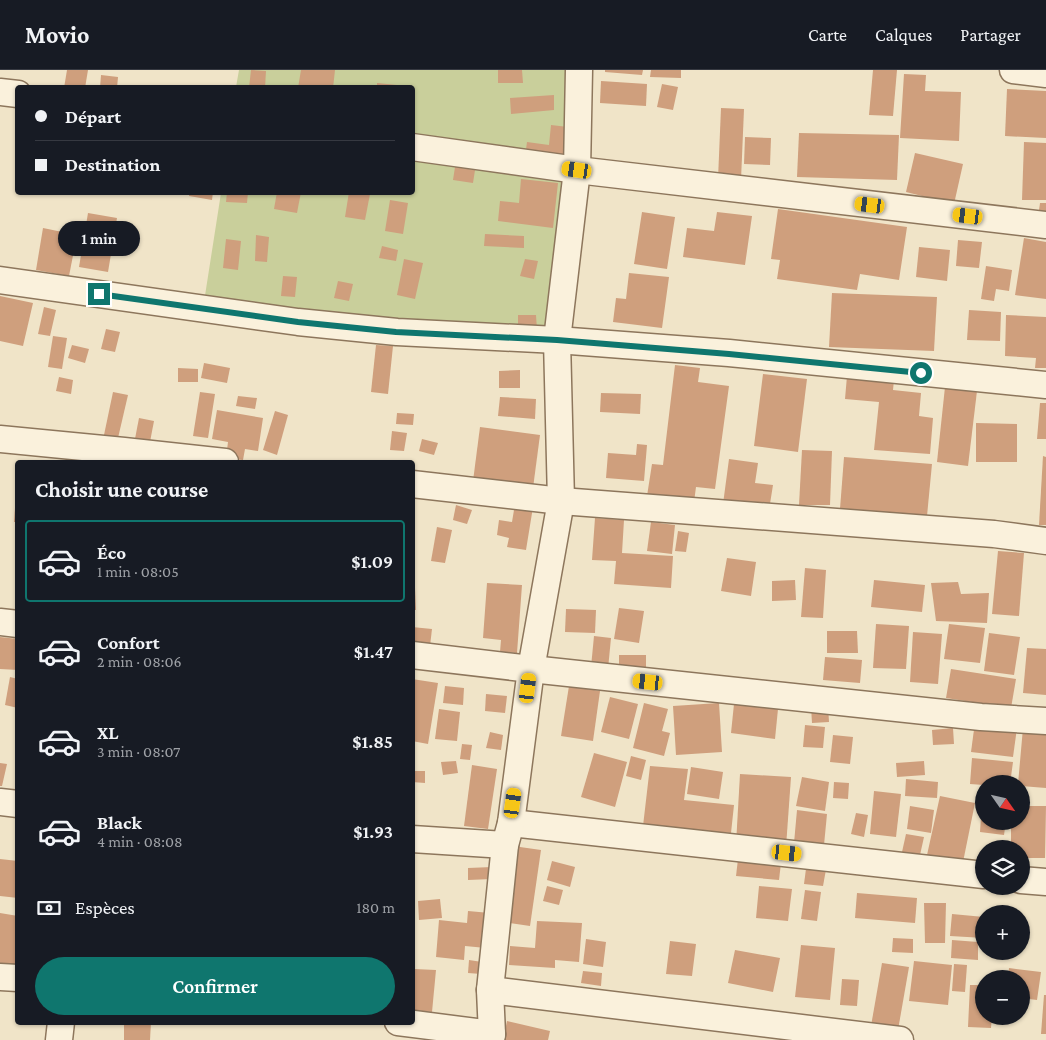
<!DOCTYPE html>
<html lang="fr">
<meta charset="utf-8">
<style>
:root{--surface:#171b24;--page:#20242c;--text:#f1f3f6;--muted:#9ea1a6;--line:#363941;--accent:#0f766e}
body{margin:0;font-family:"Crimson Pro",serif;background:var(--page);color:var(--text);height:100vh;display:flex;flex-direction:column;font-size:19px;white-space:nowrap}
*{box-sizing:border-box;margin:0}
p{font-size:16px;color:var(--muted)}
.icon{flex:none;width:28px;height:28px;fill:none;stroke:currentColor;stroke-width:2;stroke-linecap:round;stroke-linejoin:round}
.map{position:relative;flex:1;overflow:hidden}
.drawer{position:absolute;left:15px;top:390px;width:400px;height:565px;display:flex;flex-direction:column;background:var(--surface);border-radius:5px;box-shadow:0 1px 4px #0004}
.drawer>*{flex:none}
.banner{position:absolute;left:15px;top:15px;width:400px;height:110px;border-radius:5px;box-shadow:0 1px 4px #0004;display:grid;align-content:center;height:110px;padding:0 20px;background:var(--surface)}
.needle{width:32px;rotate:124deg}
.controls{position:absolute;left:975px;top:705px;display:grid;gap:10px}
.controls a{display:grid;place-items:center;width:55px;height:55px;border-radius:50%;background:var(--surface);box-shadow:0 1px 4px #0004;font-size:25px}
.end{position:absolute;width:22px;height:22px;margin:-11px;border:6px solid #0f766e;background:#fff;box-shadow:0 0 0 2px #fff}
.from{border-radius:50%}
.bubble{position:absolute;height:35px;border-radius:18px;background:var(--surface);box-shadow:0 1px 4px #0004;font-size:16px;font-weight:600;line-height:35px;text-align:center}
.car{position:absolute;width:15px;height:30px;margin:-15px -8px;border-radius:6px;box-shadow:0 0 4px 1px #0007;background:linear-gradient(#f5c518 24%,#345 0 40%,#f5c518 0 76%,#345 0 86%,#f5c518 0)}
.banner b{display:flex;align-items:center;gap:18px;height:48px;font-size:19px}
.banner b+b{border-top:1px solid var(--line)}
.banner i{width:12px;height:12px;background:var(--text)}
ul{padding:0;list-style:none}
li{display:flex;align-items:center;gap:15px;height:82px;margin:0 10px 8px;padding:0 10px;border:2px solid transparent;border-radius:5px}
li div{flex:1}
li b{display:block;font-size:19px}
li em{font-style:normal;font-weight:600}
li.selected{border-color:var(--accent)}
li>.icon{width:45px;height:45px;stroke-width:1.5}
h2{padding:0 20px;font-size:22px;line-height:60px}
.pay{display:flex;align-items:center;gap:12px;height:55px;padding:0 20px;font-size:19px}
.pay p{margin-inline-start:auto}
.primary-button{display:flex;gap:10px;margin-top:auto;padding:10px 20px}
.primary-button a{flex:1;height:58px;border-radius:30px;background:var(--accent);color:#fff;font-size:20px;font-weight:600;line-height:58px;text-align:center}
header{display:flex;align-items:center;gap:30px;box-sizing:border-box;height:70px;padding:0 25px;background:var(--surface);border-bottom:1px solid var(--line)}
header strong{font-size:24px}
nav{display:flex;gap:28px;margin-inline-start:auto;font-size:18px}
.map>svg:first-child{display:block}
</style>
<header>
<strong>Movio</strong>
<nav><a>Carte</a><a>Calques</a><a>Partager</a></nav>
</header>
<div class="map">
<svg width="1046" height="970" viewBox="0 0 1046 970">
<rect width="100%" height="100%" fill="#f0e4c8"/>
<polygon fill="#c9cf9b" points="239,0 585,0 545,263 204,232 221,123 412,122 412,18 236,17"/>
<g fill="#cf9f7d">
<polygon points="67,0 88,0 85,18 64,18"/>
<polygon points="251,0 266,1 265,18 249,18"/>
<polygon points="301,0 335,0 333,18 298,18"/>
<polygon points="498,0 522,0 523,13 498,13"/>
<polygon points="605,0 643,0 642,5 605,2"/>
<polygon points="651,0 681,0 681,8 650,7"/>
<polygon points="873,0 897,0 893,46 869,45"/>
<polygon points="904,4 926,5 925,21 961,22 959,71 900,68"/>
<polygon points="101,5 118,7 117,18 100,18"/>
<polygon points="601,11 647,14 646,36 600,33"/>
<polygon points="377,13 397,15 397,18 377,18"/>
<polygon points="662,14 678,17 673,40 657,37"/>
<polygon points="1007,19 1046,21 1046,68 1005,66"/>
<polygon points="554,25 554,40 511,44 510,28"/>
<polygon points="721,38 744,39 741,110 718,109"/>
<polygon points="551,55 568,57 563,92 525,87 527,72 549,75"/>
<polygon points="799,63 899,65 897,110 797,107"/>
<polygon points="745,67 771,68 770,95 744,94"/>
<polygon points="1024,72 1046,73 1046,130 1022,130"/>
<polygon points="915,83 963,94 954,134 906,122"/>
<polygon points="455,97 475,100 473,113 453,110"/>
<polygon points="521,109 558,113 553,158 498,151 500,131 519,133"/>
<polygon points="190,122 213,122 212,130 189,126"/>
<polygon points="227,122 248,122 247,133 226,132"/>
<polygon points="277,122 301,122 297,143 274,139"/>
<polygon points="349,122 370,124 365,150 345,147"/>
<polygon points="390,130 408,133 403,164 385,161"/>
<polygon points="1040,133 1046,133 1046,149 1038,148"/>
<polygon points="778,139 907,157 899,210 860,204 857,220 777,209 780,190 771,189"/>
<polygon points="642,142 675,147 667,199 634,194"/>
<polygon points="717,142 752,146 745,195 683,187 687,158 714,161"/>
<polygon points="88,143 117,148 108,202 79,197"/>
<polygon points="43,158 77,165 69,206 36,200"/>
<polygon points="485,164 524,166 524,178 484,176"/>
<polygon points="256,165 269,167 267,192 255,191"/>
<polygon points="1024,168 1046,172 1046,229 1015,225"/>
<polygon points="226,169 241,171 238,200 223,198"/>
<polygon points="958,170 982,172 979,198 956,196"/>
<polygon points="382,176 398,180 396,191 379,188"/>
<polygon points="919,177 950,180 947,211 916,207"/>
<polygon points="404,189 423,193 415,229 397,225"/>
<polygon points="525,189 538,191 534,209 520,206"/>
<polygon points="986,196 1012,200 1009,221 996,219 994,231 981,229"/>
<polygon points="629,203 669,207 662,258 613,252 616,228 626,229"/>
<polygon points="283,206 297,207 295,227 281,226"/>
<polygon points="338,211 353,214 349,231 334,228"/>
<polygon points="832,223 937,227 934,281 829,277"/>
<polygon points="0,226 33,233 23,276 0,271"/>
<polygon points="44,237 56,240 50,266 38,264"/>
<polygon points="969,240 1001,242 1000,271 967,270"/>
<polygon points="518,245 536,245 537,260 518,260"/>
<polygon points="1006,245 1046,247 1046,298 1035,298 1036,288 1005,286"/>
<polygon points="106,259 120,262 115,282 101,279"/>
<polygon points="53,266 67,268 62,299 48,297"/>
<polygon points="72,275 89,279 85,293 68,288"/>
<polygon points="376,275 393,276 388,324 371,322"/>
<polygon points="204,293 230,298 227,313 201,308"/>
<polygon points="675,295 700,298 698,312 729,316 715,419 696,417 694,432 647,426 652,394 663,395"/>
<polygon points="178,298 198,299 198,312 178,312"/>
<polygon points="520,300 520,318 499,318 499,301"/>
<polygon points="763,304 807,309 798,382 754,376"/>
<polygon points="847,306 894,310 893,320 921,323 919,346 933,348 930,384 874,380 879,332 845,329"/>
<polygon points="59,307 73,310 71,324 56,321"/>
<polygon points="945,317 977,321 968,396 937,392"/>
<polygon points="113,322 128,325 118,368 104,365"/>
<polygon points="200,322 215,324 208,368 193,366"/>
<polygon points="601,323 641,324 640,344 600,342"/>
<polygon points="238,326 257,328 255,339 236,336"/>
<polygon points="500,327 536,329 535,349 498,346"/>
<polygon points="1040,333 1046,333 1046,369 1037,369"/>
<polygon points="217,340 263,348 258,381 245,379 243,390 226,388 228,372 212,369"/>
<polygon points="275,341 288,345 277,385 263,380"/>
<polygon points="397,343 414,344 413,355 396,354"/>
<polygon points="139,348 154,351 149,377 134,374"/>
<polygon points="976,353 1017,354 1017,392 976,392"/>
<polygon points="480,357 540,365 533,418 473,411"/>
<polygon points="392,361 407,363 404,381 390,380"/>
<polygon points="422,369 438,373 434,385 419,381"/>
<polygon points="637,374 647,375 644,411 606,408 608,383 636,385"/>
<polygon points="802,380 832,381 830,435 799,435"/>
<polygon points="1043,386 1046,387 1046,455 1039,455"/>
<polygon points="844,387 932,394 927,446 840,439"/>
<polygon points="729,389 758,393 755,413 773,415 769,440 723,434"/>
<polygon points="16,424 18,424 18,452 14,452"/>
<polygon points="515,434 533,437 526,480 507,477 509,468 497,465 499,450 512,452"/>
<polygon points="456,435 472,440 467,454 453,450"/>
<polygon points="595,448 624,450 622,483 673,486 671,518 614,514 616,491 592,490"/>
<polygon points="651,452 675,455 672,484 647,481"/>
<polygon points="437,457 452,460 445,493 431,491"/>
<polygon points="678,461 689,463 686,482 675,481"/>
<polygon points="998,481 1024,483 1019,546 992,544"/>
<polygon points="727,488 756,492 751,526 721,521"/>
<polygon points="805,498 826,500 823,548 801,547"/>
<polygon points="795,510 796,530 772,531 772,511"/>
<polygon points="874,510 925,515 922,542 871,537"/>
<polygon points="958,512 961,524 989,523 987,553 936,551 931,513"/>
<polygon points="487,513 522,515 517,583 500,582 501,570 483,568"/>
<polygon points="412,518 415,518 416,540 412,540"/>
<polygon points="619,538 644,541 639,573 614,569"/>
<polygon points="566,539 596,540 595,563 565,562"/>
<polygon points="876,554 909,556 906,599 873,598"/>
<polygon points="949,554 985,558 980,593 944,589"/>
<polygon points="412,557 432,559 430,576 412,573"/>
<polygon points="827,561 857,561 858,583 827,583"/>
<polygon points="913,562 942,564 938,614 910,612"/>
<polygon points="989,563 1020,567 1014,605 984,601"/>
<polygon points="594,566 611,568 608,599 591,597"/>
<polygon points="0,567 18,569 18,600 0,599"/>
<polygon points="1027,578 1046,579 1046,625 1023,623"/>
<rect x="619" y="585" width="27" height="14"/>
<polygon points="825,587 862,590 860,613 823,610"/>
<polygon points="951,599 1016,609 1011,638 946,628"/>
<polygon points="10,607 18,609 18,638 5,635"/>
<polygon points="412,609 438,613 428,674 412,671"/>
<polygon points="445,616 464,618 463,635 443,633"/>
<polygon points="569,616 600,621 593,671 561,666"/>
<polygon points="486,624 507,626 505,643 485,641"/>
<polygon points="610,627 638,634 629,669 601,662"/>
<polygon points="644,633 668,639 662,661 670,663 664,686 633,678"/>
<polygon points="719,633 722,682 676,685 673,636"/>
<polygon points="734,634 778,639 775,669 731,663"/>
<polygon points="828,635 829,652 812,653 811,636"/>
<polygon points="439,639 460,642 457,671 435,669"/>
<polygon points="975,652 1017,658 1013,687 971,682"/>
<polygon points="805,655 825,657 823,678 803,677"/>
<polygon points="953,658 954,674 933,675 932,660"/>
<polygon points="1023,658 1046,660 1046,718 1021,716 1021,714 1018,714"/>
<polygon points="490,662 503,665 501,680 486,678"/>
<polygon points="833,665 853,667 850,694 830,692"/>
<polygon points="462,674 472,675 470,690 460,689"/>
<polygon points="594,683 627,692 615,737 581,727"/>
<polygon points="631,686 646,690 641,710 626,706"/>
<polygon points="972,688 1013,692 1010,714 984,714 984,715 970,714"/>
<polygon points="456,691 458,703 443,705 441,692"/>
<polygon points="924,691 925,705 897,707 896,693"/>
<polygon points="0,693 7,694 2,716 0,716"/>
<polygon points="472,695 497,699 488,759 464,756"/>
<polygon points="650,696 688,699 684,730 734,735 731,763 643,756"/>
<polygon points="691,697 723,702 719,729 687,724"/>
<polygon points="412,701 425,701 425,713 412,712"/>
<polygon points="740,704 791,707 786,777 736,774"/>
<polygon points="802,707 829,712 825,741 796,736"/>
<polygon points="906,709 938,712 937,728 905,726"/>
<polygon points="834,712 849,713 848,729 833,728"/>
<polygon points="874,721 901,724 896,767 870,764"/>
<polygon points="940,726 975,733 963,792 927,785"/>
<polygon points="982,732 984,732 984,751 1006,751 1004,765 980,762"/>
<polygon points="910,736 934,740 931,763 907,759"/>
<polygon points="1021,736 1046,736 1045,788 1021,788 1021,779 1011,779 1011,751 1021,751"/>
<polygon points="797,740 827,744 824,775 794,773"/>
<polygon points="856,743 868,745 864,767 851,764"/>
<polygon points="906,764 924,767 920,785 902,782"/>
<polygon points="989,773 1007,775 1006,779 988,779"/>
<polygon points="513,776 541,780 530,856 503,852"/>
<polygon points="0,789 18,791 18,828 0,826"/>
<polygon points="738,789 781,793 779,810 736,806"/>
<polygon points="552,791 575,797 570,817 547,810"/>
<polygon points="807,791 827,794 823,816 804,814"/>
<polygon points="492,797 492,809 468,810 468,798"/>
<polygon points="547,816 563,820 559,835 543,831"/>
<polygon points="759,816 792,819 788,851 756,848"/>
<polygon points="805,820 821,822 817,851 801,849"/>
<polygon points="857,823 917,828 915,853 855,848"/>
<polygon points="440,829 442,848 419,850 418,831"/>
<polygon points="924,833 946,833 945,873 925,873"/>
<polygon points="468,841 490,843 486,878 465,876 464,890 436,887 439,850 467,853"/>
<polygon points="0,843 18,846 18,901 0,898"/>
<polygon points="952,844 984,847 984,868 950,866"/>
<polygon points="537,851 582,853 579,892 555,890 555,898 509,895 510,876 535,878"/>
<polygon points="893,868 913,869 913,883 892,882"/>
<polygon points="586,869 606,872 603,897 583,894"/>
<polygon points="952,870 978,872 978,890 951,888"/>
<polygon points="670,871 696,874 692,906 666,904"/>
<polygon points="801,875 835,878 830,930 795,927"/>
<polygon points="735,880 780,888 773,922 728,913"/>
<polygon points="469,890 482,892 481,904 468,903"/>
<polygon points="914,891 952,895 948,935 909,931"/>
<polygon points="882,893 909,897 898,960 871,956"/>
<polygon points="954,894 967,895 965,922 952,921"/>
<polygon points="1009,898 1041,902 1037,930 1021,928 1021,909 1008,909"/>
<polygon points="414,899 436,900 432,942 412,940"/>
<polygon points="583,901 602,903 601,916 581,913"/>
<polygon points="842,909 859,910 857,936 840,935"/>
<polygon points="970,915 984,915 984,946 992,946 991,958 968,957"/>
<polygon points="1044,925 1046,925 1046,964 1041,964"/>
<polygon points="507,951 550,961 548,970 503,970"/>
<polygon points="124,952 151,952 150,970 124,970"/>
</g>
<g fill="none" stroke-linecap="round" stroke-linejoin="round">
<g stroke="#8d765c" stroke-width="29">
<g id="minor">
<polyline points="1013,0 1046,4"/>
<polyline points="0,22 18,24"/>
<polyline points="412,77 577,100 1046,155"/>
<polyline points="0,210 298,252 397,262 557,270 729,283 1046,315"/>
<polyline points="0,369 124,381 225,392"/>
<polyline points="412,414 561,431 994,464 1046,471"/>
<polyline points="0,552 18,554"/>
<polyline points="412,585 531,599 981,647 1046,651"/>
<polyline points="0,732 18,734"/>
<polyline points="511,753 984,805"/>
<polyline points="412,769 505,775"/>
<polyline points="1021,810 1046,812"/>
<polyline points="0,907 18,908"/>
<polyline points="490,920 900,970"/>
<polyline points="398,952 492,964"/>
<polyline points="59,970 61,952"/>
<polyline points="491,970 492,964 490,920 505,775 511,753 531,599 561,431 557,270 577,100 579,0"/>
</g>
</g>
<use href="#minor" stroke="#faf1dc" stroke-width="26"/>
</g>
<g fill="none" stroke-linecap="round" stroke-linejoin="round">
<polyline stroke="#0f766e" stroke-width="6" points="99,224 298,252 396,262 557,270 729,284 921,303"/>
</g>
</svg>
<div class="controls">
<a><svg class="needle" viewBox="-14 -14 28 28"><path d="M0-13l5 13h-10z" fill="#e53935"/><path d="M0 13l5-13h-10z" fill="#9ea1a6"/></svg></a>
<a><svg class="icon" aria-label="layers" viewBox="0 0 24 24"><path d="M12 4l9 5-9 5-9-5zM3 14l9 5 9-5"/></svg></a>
<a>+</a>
<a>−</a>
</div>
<i class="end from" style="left:921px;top:303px"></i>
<i class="end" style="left:99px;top:224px"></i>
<div class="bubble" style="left:58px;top:151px;width:82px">1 min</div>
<i class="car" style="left:577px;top:100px;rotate:278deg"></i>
<i class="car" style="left:870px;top:135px;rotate:277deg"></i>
<i class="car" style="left:968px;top:146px;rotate:277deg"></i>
<i class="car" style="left:648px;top:612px;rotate:276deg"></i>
<i class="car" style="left:528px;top:618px;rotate:7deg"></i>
<i class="car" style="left:513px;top:733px;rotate:8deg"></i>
<i class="car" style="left:787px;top:783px;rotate:96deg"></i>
<div class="banner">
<b><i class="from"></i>Départ</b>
<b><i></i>Destination</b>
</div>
<section class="drawer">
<h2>Choisir une course</h2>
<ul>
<li class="selected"><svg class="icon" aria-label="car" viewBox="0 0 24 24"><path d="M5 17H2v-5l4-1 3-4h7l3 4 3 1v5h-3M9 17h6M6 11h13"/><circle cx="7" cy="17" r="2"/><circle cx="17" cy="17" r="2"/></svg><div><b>Éco</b><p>1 min · 08:05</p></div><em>$1.09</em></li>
<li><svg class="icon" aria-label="car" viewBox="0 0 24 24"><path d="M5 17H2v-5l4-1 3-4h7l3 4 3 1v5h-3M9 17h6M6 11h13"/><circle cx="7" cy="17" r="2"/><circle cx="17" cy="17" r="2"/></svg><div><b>Confort</b><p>2 min · 08:06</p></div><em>$1.47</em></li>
<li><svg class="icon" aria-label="car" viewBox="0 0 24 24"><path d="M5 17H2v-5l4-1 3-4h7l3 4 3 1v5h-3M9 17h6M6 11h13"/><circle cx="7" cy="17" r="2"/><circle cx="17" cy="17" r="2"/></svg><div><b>XL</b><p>3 min · 08:07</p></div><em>$1.85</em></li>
<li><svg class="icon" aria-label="car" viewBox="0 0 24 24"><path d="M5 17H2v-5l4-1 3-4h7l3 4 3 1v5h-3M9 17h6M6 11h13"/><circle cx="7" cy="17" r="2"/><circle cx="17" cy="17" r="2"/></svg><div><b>Black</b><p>4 min · 08:08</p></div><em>$1.93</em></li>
</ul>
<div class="pay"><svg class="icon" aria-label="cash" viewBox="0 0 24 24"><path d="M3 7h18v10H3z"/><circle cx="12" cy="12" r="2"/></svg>Espèces<p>180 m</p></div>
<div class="primary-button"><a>Confirmer</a></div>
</section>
</div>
